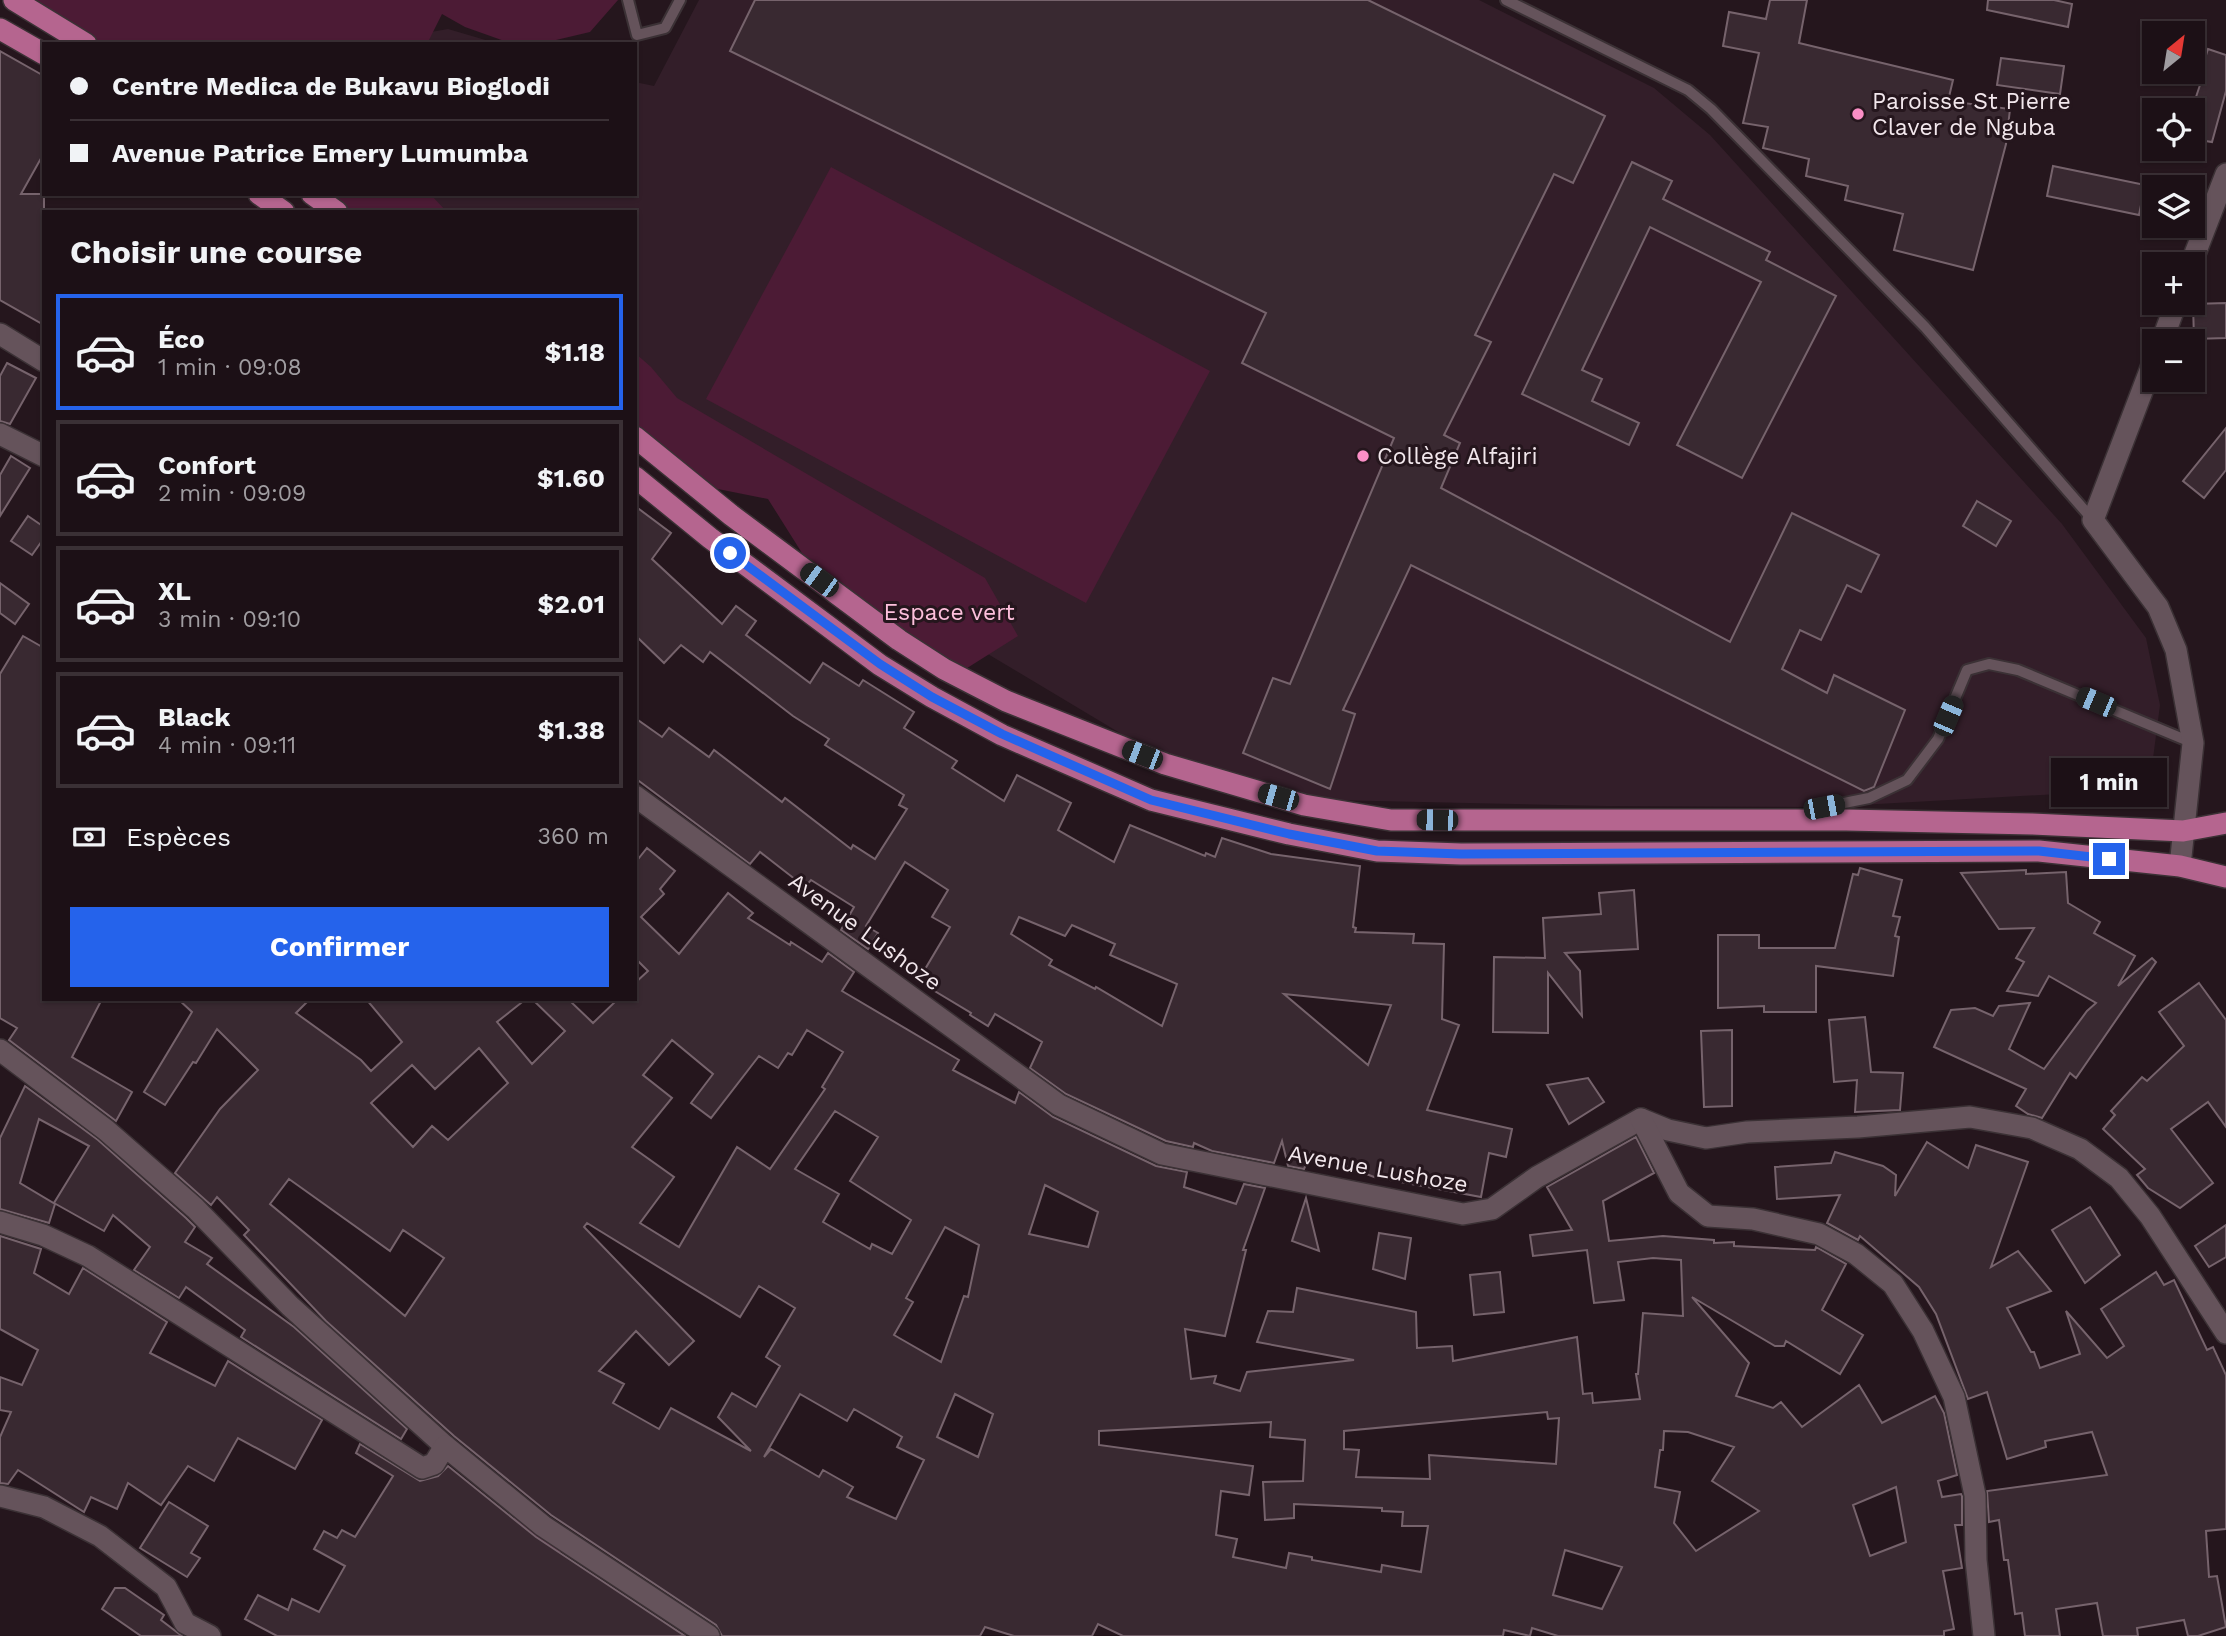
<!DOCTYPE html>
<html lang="fr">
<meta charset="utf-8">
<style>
:root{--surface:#1c1016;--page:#25191f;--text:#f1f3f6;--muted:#a09da1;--line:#3a3035;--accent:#2563eb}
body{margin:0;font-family:"Work Sans",sans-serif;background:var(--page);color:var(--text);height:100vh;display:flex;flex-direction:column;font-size:26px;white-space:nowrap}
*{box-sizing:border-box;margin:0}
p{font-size:23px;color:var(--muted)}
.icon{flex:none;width:38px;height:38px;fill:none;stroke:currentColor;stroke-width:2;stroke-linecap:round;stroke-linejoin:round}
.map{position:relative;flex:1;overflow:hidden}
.side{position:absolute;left:42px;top:210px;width:595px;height:791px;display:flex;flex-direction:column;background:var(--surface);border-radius:0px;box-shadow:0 2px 5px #0004,0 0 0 2px var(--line)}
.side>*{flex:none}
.guide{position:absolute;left:42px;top:42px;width:595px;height:154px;border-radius:0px;box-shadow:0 2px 5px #0004,0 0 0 2px var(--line);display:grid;align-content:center;height:154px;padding:0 28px;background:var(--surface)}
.needle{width:46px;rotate:30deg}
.tools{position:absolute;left:2142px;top:21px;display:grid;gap:14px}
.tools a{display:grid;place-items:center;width:63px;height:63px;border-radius:0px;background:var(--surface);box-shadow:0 2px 5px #0004,0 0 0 2px var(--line);font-size:35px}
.end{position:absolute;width:32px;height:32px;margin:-16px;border:9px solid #2563eb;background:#fff;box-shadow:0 0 0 4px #fff}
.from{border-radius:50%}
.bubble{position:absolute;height:49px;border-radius:0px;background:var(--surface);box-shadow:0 2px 5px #0004,0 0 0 2px var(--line);font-size:23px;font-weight:700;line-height:49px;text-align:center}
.car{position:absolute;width:21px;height:42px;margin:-21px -10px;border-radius:9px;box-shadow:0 0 5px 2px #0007;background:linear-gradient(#222 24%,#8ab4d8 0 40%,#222 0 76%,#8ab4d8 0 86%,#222 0)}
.guide b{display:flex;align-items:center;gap:24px;height:66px;font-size:26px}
.guide b+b{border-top:2px solid var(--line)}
.guide i{width:18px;height:18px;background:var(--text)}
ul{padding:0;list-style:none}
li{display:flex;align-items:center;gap:21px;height:116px;margin:0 14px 10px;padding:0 14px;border:4px solid var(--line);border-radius:0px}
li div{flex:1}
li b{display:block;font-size:26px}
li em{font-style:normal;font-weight:700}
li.current{border-color:var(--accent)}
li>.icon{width:63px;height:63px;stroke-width:1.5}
h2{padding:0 28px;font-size:32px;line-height:84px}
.pay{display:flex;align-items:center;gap:18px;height:77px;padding:0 28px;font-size:26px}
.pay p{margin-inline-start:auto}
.cta{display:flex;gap:14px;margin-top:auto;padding:14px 28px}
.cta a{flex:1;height:80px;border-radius:0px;background:var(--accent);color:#fff;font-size:28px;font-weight:700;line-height:80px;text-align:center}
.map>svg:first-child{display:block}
</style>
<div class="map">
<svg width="2226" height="1636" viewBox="0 0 2226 1636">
<rect width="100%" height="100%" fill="#25161d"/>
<g fill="#331e29">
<polygon points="699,0 1479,0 1654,88 1710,135 2062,524 2146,638 2160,705 2149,789 1824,807 1606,806 1329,800 1150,751 951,632 635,388 635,212 397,212 374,194 635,194 635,82 654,86"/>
<polygon points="448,29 499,44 414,44 420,34"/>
</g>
<g fill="#4c1b35">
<polygon points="14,0 618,0 590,32 539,44 513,44 465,27 442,14 427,44 86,44"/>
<polygon points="831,167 1210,371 1086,603 706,399"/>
<polygon points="312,194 430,194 447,212 337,212"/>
<polygon points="635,353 651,367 677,398 985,578 1018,636 956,675 819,580 768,499 693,484 635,436"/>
</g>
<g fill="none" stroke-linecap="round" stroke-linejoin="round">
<polyline stroke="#723154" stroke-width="8" points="516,1522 559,1548"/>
</g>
<g fill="#392931" stroke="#76636c" stroke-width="2" fill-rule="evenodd">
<polygon points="755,0 1368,0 1605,116 1573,183 1554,174 1475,335 1491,342 1444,435 1460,443 1441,488 1730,642 1792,513 1879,555 1861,592 1847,585 1821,640 1800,630 1782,669 1827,693 1834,675 1905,710 1874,787 1864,791 1411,565 1343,710 1355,714 1330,789 1243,753 1273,678 1290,684 1394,438 1242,363 1266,313 730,51"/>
<polygon points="1770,0 1807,0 1799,43 1953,80 1948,101 2010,109 2006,144 1973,270 1894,250 1903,214 1845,200 1848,186 1806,176 1809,159 1763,148 1768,127 1743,123 1759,53 1723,46 1729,12 1766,19"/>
<polygon points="1988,0 2054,0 2072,4 2068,27 1987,10"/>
<polygon points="2208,49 2226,55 2226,91 2212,142 2193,139 2196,110 2192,109 2200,85 2197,84"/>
<polygon points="0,51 44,76 44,153 21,194 44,194 44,325 0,300"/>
<polygon points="2001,58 2064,66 2060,94 1997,85"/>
<polygon points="1632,162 1672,181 1663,199 1770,252 1766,260 1836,296 1742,478 1677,445 1761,282 1650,227 1582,370 1602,379 1592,401 1639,423 1629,445 1522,394"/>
<polygon points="2053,166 2145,185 2139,215 2047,196"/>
<polygon points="2226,303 2226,338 2194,339 2193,304"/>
<polygon points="7,363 36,378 10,424 0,421 0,376"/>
<polygon points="2226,428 2226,470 2204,498 2183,481"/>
<polygon points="11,456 30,468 0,516 0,475"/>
<polygon points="1977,501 2011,521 1996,546 1963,526"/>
<path d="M 635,506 L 671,533 L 652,559 L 722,624 L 736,606 L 756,621 L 746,635 L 810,683 L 823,663 L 859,686 L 863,680 L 914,712 L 904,728 L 957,761 L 952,768 L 1004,801 L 1017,775 L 1071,803 L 1058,830 L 1114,862 L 1130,825 L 1205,856 L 1206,853 L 1215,857 L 1222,838 L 1271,854 L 1360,866 L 1353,927 L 1356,928 L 1355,932 L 1414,934 L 1413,943 L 1444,944 L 1442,1019 L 1459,1025 L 1427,1110 L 1512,1129 L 1506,1157 L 1489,1153 L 1481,1197 L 1374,1177 L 1311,1152 L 1304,1169 L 1288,1166 L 1282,1141 L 1274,1163 L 1212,1151 L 1194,1143 L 1193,1147 L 1166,1141 L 1066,1094 L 1030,1068 L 1042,1042 L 995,1014 L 988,1026 L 970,1015 L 971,1013 L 918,981 L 950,927 L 932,917 L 948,890 L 905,862 L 866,926 L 878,933 L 868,949 L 841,930 L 854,907 L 811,880 L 805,887 L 760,852 L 750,864 L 635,778 L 635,718 L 662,737 L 669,728 L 709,757 L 714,750 L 782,802 L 785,798 L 851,849 L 853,845 L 875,859 L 907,809 L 899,805 L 904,795 L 825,745 L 829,739 L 793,716 L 710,652 L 703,662 L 681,645 L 664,663 L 635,635 ZM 1019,917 L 1065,936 L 1072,925 L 1115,944 L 1110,955 L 1177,984 L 1162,1026 L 1096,987 L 1095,989 L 1049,965 L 1052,960 L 1011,934 ZM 1284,994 L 1391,1005 L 1368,1065 Z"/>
<polygon points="28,516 44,527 44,538 32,555 11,541"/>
<polygon points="0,583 29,604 15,624 0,613"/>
<polygon points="23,636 44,648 44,999 102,999 72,1057 132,1092 116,1121 9,1040 17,1028 0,1018 0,674"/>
<path d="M 647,848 L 675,871 L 660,889 L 664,894 L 641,917 L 679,954 L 728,893 L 753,913 L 748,918 L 790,945 L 791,942 L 822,962 L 828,953 L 854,972 L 842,991 L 959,1060 L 953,1070 L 1015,1103 L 1019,1092 L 1053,1117 L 1156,1166 L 1187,1172 L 1184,1187 L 1236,1204 L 1244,1184 L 1265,1188 L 1243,1250 L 1246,1250 L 1225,1336 L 1185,1329 L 1191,1379 L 1216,1376 L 1214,1383 L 1240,1391 L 1247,1372 L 1354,1360 L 1257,1342 L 1268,1311 L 1293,1312 L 1297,1288 L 1416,1312 L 1417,1348 L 1452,1346 L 1453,1361 L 1577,1337 L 1583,1394 L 1592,1393 L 1593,1403 L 1640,1399 L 1636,1374 L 1638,1374 L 1643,1313 L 1683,1316 L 1681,1260 L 1653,1258 L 1618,1262 L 1624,1300 L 1594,1303 L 1587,1250 L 1533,1256 L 1530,1235 L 1572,1230 L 1547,1187 L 1636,1137 L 1654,1173 L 1603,1201 L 1609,1241 L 1663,1236 L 1714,1240 L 1714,1243 L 1734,1242 L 1734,1246 L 1815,1250 L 1816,1247 L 1846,1264 L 1822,1310 L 1863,1335 L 1840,1374 L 1786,1341 L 1784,1346 L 1775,1346 L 1692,1297 L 1749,1363 L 1736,1396 L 1773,1408 L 1781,1402 L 1802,1427 L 1859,1385 L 1882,1423 L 1935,1396 L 1944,1413 L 1957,1475 L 1938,1481 L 1942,1497 L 1961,1494 L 1962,1496 L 1962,1525 L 1955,1525 L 1962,1568 L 1943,1571 L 1954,1629 L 1944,1631 L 1944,1636 L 1558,1636 L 1532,1628 L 1530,1636 L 1504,1630 L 1503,1636 L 1123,1636 L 1098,1624 L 1092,1636 L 1014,1636 L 985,1627 L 980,1636 L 722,1636 L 716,1625 L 551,1515 L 454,1436 L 326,1321 L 244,1235 L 249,1230 L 217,1197 L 211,1205 L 175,1173 L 220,1109 L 258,1070 L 217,1029 L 196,1063 L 193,1062 L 165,1105 L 144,1092 L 192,1012 L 178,999 L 310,999 L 296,1013 L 361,1060 L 371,1071 L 402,1042 L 366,999 L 526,999 L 497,1022 L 532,1064 L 565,1031 L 532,999 L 568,999 L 593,1023 L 618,999 L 635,999 L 635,983 L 648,971 L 635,958 L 635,863 ZM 807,1030 L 843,1052 L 822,1087 L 825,1089 L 770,1169 L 737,1147 L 679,1247 L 640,1223 L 674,1177 L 632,1147 L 672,1098 L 643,1075 L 672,1040 L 713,1074 L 691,1103 L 711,1118 L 759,1056 L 778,1068 L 788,1053 L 792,1055 ZM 479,1048 L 508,1083 L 448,1140 L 432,1126 L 413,1147 L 371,1103 L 412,1065 L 435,1089 ZM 835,1111 L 878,1137 L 850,1181 L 911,1220 L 892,1254 L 872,1244 L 870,1249 L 823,1222 L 839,1194 L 795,1169 ZM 289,1179 L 390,1251 L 403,1230 L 444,1258 L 405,1316 L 270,1204 ZM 1045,1185 L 1098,1212 L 1088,1247 L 1029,1234 ZM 587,1223 L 740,1317 L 759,1286 L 795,1308 L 766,1357 L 780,1366 L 756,1407 L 732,1393 L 718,1417 L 751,1451 L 671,1408 L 659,1429 L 613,1403 L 624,1384 L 599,1371 L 636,1331 L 669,1365 L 694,1341 L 584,1227 ZM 945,1227 L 979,1245 L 968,1297 L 964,1296 L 941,1362 L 894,1335 L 913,1302 L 906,1298 ZM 800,1394 L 847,1421 L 854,1409 L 902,1437 L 897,1447 L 924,1460 L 896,1519 L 847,1497 L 853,1487 L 823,1470 L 819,1477 L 771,1449 L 764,1457 ZM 955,1394 L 993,1414 L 978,1457 L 937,1437 ZM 1547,1412 L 1548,1419 L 1559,1418 L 1556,1464 L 1429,1455 L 1430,1479 L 1356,1477 L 1359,1450 L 1344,1449 L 1344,1431 ZM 1271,1422 L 1270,1437 L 1305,1440 L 1303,1481 L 1263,1482 L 1265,1520 L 1294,1518 L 1294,1504 L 1382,1508 L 1382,1511 L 1403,1512 L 1402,1526 L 1428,1526 L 1421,1572 L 1382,1565 L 1381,1572 L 1312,1560 L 1312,1557 L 1289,1553 L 1286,1568 L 1233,1557 L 1237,1539 L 1216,1535 L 1221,1491 L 1249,1495 L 1253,1466 L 1099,1445 L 1099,1431 ZM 1664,1431 L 1688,1432 L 1734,1447 L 1712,1481 L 1759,1511 L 1696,1551 L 1674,1523 L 1680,1492 L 1655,1487 L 1660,1450 L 1663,1450 ZM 1896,1487 L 1906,1542 L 1870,1556 L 1853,1505 ZM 1565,1550 L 1622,1567 L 1602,1609 L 1553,1595 Z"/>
<polygon points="1860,868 1902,880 1893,916 1900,917 1895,936 1899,937 1893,976 1816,966 1816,1012 1764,1012 1764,1006 1718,1008 1718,935 1759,935 1759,948 1835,948 1853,874 1858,875"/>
<polygon points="2026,870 2026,874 2066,872 2068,903 2100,922 2094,933 2135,956 2118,986 2152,958 2156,962 2076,1078 2070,1073 2042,1118 2028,1114 2016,1106 2026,1089 1934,1047 1951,1010 1975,1008 1993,1016 1999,1006 2030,1003 2009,1049 2044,1069 2087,1011 2096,1003 2049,976 2038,996 2007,991 2024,962 2016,958 2034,928 1999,929 1961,873"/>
<polygon points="1634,890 1638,949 1565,953 1580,971 1582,1016 1548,973 1548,1033 1493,1032 1494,957 1545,958 1543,918 1601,914 1599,893"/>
<polygon points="2199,983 2226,1020 2226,1127 2208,1102 2171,1129 2213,1183 2180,1208 2148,1188 2137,1175 2145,1169 2103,1129 2115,1115 2111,1111 2142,1077 2147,1081 2184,1046 2159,1012"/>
<polygon points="1865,1017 1871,1072 1903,1073 1900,1110 1855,1112 1857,1080 1834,1082 1829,1020"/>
<polygon points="1732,1030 1732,1106 1704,1107 1701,1031"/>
<polygon points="1588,1078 1604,1102 1569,1124 1547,1085"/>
<polygon points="25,1086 98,1140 186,1218 195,1227 185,1242 212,1258 207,1264 294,1327 407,1429 401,1439 241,1337 245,1330 186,1287 179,1298 134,1270 150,1247 113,1215 104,1231 54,1203 89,1146 39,1119 20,1183 55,1204 49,1223 0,1209 0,1138"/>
<polygon points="1927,1142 1968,1168 1976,1145 2028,1162 1991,1267 2018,1251 2051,1291 2007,1308 2031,1352 2034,1352 2040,1368 2080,1354 2066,1311 2107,1358 2124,1346 2101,1309 2156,1272 2164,1285 2174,1280 2207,1350 2213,1347 2226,1375 2226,1529 2206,1531 2209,1577 2217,1576 2226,1627 2198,1636 2188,1636 2184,1620 2137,1628 2138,1636 2103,1636 2097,1603 2056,1609 2060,1636 2025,1636 2022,1613 2015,1614 2008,1560 2004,1560 1999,1520 1989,1522 1987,1491 2107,1475 2092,1432 2045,1441 2046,1447 2007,1459 1987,1392 1968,1399 1936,1314 1919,1287 1860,1236 1858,1240 1827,1223 1840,1195 1777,1199 1775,1167 1831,1163 1835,1152 1883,1166 1896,1175 1895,1196"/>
<polygon points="1306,1198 1319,1251 1292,1241"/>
<polygon points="2090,1207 2120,1255 2085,1283 2052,1230"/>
<polygon points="2226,1225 2226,1257 2209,1267 2195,1246"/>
<polygon points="1379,1233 1411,1238 1405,1279 1373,1269"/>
<polygon points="0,1236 41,1249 34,1273 69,1294 83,1268 167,1322 150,1353 215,1386 228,1361 322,1420 295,1469 238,1438 214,1481 188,1466 161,1505 128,1483 117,1509 91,1497 84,1512 18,1470 8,1484 0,1483 0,1437 11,1412 0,1410 0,1377 22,1385 38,1350 0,1329"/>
<polygon points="1500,1272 1504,1312 1474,1315 1470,1275"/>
<polygon points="360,1444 420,1481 438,1476 448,1466 536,1537 685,1636 277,1636 245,1619 258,1595 288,1610 292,1599 319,1612 345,1566 314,1549 324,1531 337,1538 342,1530 355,1537 393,1476 356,1453"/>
<polygon points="169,1502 208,1526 191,1553 200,1558 187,1577 140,1548"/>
<polygon points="115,1588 125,1588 164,1615 161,1620 182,1636 141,1636 102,1609"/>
</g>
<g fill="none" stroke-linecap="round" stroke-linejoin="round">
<g stroke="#3b3135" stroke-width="14">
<g id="lane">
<polyline points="628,0 637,35 665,28 680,0"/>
<polyline points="1506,0 1688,90 1711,109 1925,327 2093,520"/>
<polyline points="1840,816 1824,807 1869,798 1907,780 1938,739 1967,670 1989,664 2018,670 2193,743"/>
</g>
</g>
<g stroke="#3b3135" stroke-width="24">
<g id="street">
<polyline points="2191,264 2226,174"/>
<polyline points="0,334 44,361"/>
<polyline points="2162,341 2176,303"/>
<polyline points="2154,360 2093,520 2158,607 2176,650 2193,743 2180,866"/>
<polyline points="0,434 44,456"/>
<polyline points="635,796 1059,1105 1162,1154 1463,1214 1492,1209 1537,1177 1641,1119 1668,1130 1706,1138 1747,1132 1858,1127 1970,1117 2032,1128 2080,1149 2119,1178 2150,1216 2226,1333"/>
<polyline points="0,1050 106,1130 195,1208 290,1306 445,1446"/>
<polyline points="1641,1119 1679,1193 1708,1216 1753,1219 1819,1234 1856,1254 1893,1284 1923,1331 1954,1397 1975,1495 1976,1560 1984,1636"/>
<polyline points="0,1222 43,1235 88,1256 422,1468 434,1464 445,1446 543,1526 709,1636"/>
<polyline points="0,1496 44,1507 100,1536 166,1587 185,1623 210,1636"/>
</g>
</g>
<g stroke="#3b3135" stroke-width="24">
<g id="primary">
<polyline points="14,0 86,44"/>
<polyline points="0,29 44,54"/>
<polyline points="259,194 284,212"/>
<polyline points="312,194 337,212"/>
<polyline points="635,437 731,515 899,640 944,669 1006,701 1165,764 1304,805 1391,820 1846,820 2032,824 2183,831 2226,823"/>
<polyline points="635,477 710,538 880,665 932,697 1002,735 1151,800 1289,834 1377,851 1461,854 2039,851 2180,866 2226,877"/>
</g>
</g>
<use href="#lane" stroke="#65535b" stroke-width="10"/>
<use href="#street" stroke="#65535b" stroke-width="21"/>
<use href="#primary" stroke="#b5658f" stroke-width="21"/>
</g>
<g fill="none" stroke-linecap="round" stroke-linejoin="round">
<polyline stroke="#2563eb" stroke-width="9" points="730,553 880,664 932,697 1002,734 1151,800 1289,834 1377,851 1461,854 2039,851 2109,859"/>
</g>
<g fill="#fb8fc6" stroke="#25161d" stroke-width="2.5">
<circle cx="1858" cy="114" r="7"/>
<circle cx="1363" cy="456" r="7"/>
</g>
<g text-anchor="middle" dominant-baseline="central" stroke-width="6" stroke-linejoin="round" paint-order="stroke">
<g font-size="23" fill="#f2e7ec" stroke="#25161d" text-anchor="start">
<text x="1872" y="101">Paroisse St Pierre<tspan x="1872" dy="26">Claver de Nguba</tspan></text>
<text x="1377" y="456">Collège Alfajiri</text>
</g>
<g font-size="23" fill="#fdc0dc" stroke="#25161d">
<text x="949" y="612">Espace vert</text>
</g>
<g font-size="23" fill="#f2e7ec" stroke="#25161d">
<text transform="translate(865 932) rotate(36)">Avenue Lushoze</text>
<text transform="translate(1378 1169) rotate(10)">Avenue Lushoze</text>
</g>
</g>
</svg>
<div class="tools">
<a><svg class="needle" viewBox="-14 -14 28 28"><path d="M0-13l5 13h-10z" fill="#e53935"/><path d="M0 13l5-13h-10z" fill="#a09da1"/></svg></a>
<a><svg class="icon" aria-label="locate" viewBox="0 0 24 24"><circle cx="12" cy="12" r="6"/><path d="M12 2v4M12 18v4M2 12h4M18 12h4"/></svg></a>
<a><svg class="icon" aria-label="layers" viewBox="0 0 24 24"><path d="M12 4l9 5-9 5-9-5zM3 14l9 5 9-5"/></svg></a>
<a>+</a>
<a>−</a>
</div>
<i class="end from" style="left:730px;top:553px"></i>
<i class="end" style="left:2109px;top:859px"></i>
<div class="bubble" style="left:2051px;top:758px;width:116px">1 min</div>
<i class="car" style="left:819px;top:580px;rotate:306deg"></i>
<i class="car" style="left:2096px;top:702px;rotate:293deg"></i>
<i class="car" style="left:1948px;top:716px;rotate:23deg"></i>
<i class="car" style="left:1142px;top:755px;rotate:291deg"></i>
<i class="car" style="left:1278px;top:797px;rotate:286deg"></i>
<i class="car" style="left:1824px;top:807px;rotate:79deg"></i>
<i class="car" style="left:1437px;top:820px;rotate:271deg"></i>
<div class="guide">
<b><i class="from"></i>Centre Medica de Bukavu Bioglodi</b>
<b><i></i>Avenue Patrice Emery Lumumba</b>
</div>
<section class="side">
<h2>Choisir une course</h2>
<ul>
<li class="current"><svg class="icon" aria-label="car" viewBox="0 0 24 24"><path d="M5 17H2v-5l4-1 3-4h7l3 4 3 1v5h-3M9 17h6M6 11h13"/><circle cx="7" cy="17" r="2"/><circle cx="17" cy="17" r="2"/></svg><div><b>Éco</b><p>1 min · 09:08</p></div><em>$1.18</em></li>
<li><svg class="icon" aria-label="car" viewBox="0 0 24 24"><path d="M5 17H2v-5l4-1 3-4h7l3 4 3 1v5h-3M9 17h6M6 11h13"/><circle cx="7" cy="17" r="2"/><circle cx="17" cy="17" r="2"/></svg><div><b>Confort</b><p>2 min · 09:09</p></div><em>$1.60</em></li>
<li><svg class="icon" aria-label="car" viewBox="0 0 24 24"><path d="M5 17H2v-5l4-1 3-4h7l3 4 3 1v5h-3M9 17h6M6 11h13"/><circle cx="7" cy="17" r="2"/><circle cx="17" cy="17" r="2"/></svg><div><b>XL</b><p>3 min · 09:10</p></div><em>$2.01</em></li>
<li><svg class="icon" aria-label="car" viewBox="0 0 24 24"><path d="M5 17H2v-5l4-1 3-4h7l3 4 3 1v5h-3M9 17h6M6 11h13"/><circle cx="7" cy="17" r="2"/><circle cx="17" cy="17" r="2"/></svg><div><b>Black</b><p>4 min · 09:11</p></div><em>$1.38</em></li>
</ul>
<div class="pay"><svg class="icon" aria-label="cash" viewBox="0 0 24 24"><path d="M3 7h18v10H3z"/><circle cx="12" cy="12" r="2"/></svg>Espèces<p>360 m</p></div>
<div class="cta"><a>Confirmer</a></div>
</section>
</div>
